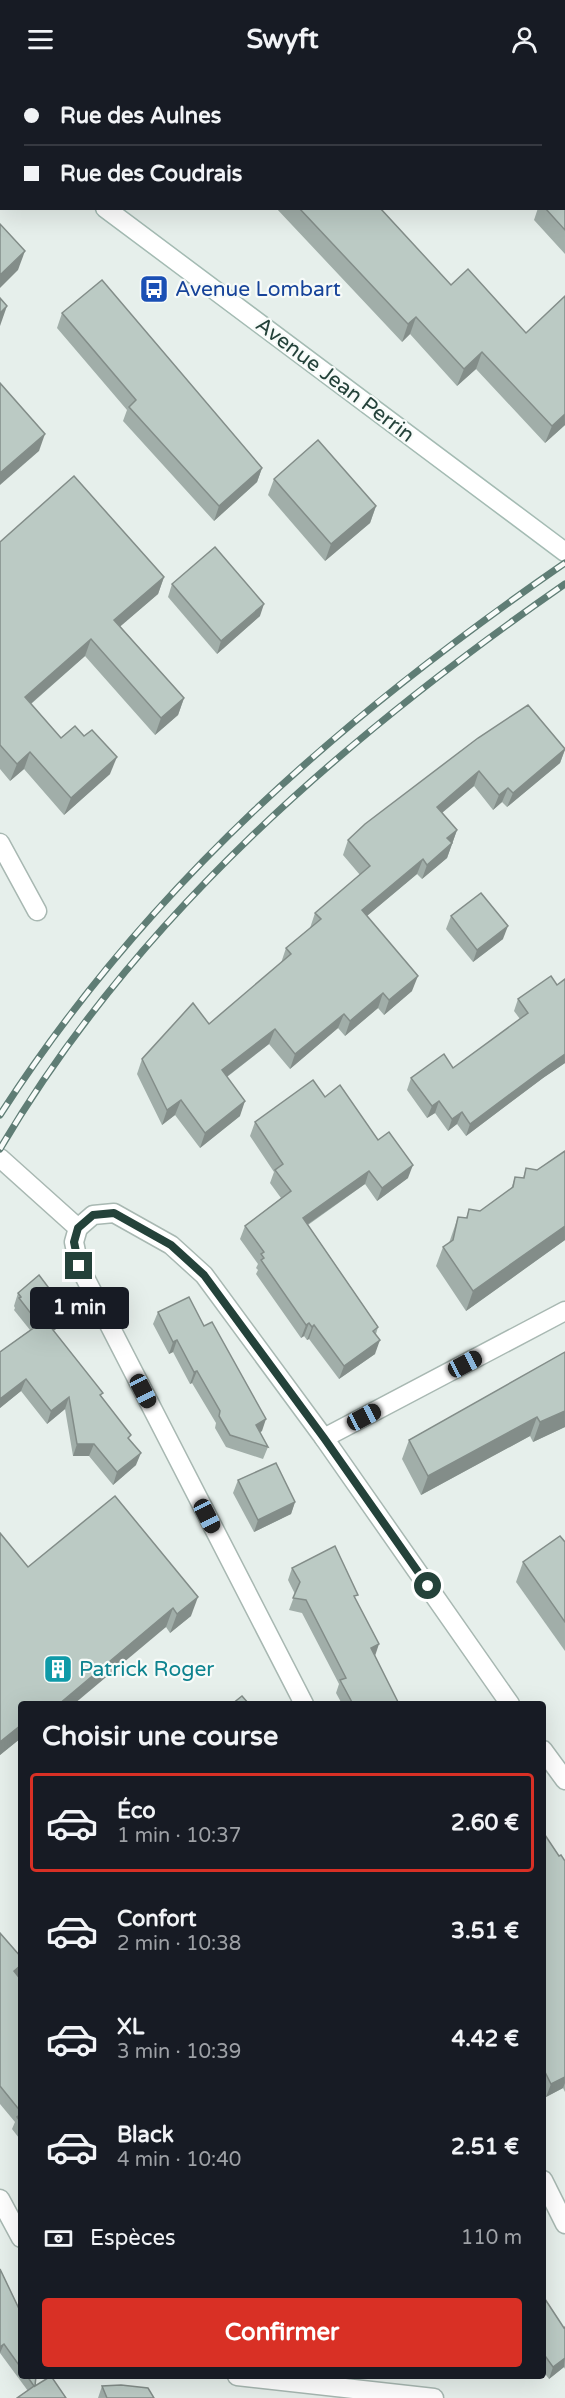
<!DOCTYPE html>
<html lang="fr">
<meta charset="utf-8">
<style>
:root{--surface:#171b24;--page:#242831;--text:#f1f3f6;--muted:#9ea1a6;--line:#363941;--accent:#d93025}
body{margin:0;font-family:"Varela Round",sans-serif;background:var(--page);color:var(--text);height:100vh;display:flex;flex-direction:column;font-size:22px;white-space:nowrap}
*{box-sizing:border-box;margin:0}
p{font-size:20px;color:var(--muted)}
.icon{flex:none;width:33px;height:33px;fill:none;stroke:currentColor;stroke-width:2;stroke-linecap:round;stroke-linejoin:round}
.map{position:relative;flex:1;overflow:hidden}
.sheet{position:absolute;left:18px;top:1623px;width:528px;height:678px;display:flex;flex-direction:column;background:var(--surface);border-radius:6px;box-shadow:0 6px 24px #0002}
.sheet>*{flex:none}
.top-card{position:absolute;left:0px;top:0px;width:566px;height:132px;box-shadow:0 6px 24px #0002;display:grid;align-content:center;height:132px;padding:0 24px;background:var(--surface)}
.end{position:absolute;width:27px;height:27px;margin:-14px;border:8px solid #24423a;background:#fff;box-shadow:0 0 0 3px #fff}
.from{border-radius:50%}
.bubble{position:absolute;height:42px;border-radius:6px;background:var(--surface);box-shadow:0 6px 24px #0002;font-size:20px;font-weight:700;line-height:42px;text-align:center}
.car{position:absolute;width:18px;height:36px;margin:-18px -9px;border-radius:8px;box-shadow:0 0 4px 2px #0007;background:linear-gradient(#222 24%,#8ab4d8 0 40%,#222 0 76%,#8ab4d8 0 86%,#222 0)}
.top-card b{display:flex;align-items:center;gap:21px;height:57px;font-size:22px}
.top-card b+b{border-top:2px solid var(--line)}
.top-card i{width:15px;height:15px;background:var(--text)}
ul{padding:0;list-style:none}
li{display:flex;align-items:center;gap:18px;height:99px;margin:0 12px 9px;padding:0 12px;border:3px solid transparent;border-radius:6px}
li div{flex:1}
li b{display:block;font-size:22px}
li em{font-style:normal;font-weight:700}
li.selected{border-color:var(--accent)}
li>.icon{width:54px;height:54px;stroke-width:1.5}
h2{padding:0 24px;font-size:27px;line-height:72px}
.pay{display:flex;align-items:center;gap:15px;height:66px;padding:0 24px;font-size:22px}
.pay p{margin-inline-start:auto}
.button{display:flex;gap:12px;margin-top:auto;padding:12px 24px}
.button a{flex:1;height:69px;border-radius:6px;background:var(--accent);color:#fff;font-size:24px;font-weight:700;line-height:69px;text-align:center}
header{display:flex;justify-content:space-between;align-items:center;height:78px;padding:0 24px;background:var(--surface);font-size:27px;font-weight:700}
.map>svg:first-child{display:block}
</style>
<header><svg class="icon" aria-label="menu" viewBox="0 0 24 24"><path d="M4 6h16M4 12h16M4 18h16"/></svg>Swyft<svg class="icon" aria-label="person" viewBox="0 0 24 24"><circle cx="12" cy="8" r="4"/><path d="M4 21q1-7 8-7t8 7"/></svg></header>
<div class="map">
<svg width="565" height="2320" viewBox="0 0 565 2320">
<rect width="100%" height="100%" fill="#e6efeb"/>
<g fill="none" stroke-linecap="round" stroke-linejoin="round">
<g stroke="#a8b8b2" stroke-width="21">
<g id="minor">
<polyline points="0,765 37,833"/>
<polyline points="0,1080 78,1150 74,1164 79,1188 304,1626"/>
<polyline points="78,1150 93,1137 114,1135 171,1167 204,1197 324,1360 510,1626"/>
<polyline points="324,1360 565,1233"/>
<polyline points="543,1672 565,1702"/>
<polyline points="543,2102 565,2146"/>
<polyline points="0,2121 21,2160"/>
<polyline points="237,2298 434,2320"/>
</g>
</g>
<g stroke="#a4bbb3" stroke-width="21">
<g id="secondary">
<polyline points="0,52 2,53"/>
<polyline points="105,130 565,474"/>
</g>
</g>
<use href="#minor" stroke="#fff" stroke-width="18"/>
<use href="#secondary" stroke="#fff" stroke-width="18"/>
<g stroke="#5f7d75" stroke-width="7">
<g id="rail">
<path d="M 0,1037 C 147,808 343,638 565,485"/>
<path d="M 0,1071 C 136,839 346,658 565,506"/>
</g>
</g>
<use href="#rail" stroke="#f7fbf9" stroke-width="4.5" stroke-dasharray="14" stroke-linecap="butt"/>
</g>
<g fill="#a1aea9">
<polygon points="446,0 557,0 555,2 446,2"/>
<polygon points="565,101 565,176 534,142 538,130 564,130"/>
<polygon points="276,130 380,130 565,347 545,365 476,291 457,308 410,256 402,264"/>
<polygon points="62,235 262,390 257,404 214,443 123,343 127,332 57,250"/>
<polygon points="274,401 376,428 370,445 325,483 268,417"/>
<polygon points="0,464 164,499 158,516 120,548 184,620 178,637 155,657 85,578 31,626 61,660 110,696 64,737 24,691 10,703 0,691"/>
<polygon points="172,506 260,538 217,576 168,519"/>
<polygon points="478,660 565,670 565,672 560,685 507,729 502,724 493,732 474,708 442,735 457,752 447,780 422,801 417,796 367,838 412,913 384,937 378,930 345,958 338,950 290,991 269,966 227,999 240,1038 200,1070 175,1037 162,1047 137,996 142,981 209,946 281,885 286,870 311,850 310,850 315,835 360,797 343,777 348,762"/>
<polygon points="451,838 503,861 473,884 446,851"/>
<polygon points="565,901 565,985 543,1000 466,1058 457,1046 448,1053 435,1035 427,1040 407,1012 411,1000 453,990 520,941 514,933 518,921 557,907"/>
<polygon points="325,1019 378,1062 408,1100 377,1123 365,1106 308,1147 378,1249 376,1256 375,1276 339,1301 309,1261 307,1262 304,1258 301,1260 256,1196 258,1192 256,1190 258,1186 240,1161 245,1148 281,1120 270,1105 274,1094 250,1058 255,1044"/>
<polygon points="565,1073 565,1162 466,1233 436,1188 443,1169 449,1165 458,1139 466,1140 469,1131 480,1133 511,1111 515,1099 523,1100 526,1090 537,1092"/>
<polygon points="18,1215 67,1234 63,1246 53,1253 102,1319 130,1362 136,1387 113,1407 89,1378 73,1378 65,1331 47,1346 21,1313 0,1330 0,1274 30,1252 14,1232 15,1230 14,1228"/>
<polygon points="158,1234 204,1248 262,1353 260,1354 268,1369 263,1381 226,1369 215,1350 216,1345 192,1305 190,1306 173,1274 169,1276 153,1246"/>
<polygon points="565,1274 565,1349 533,1364 530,1358 421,1417 402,1381 409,1362"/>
<polygon points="238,1402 295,1424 291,1436 254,1454 233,1415"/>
<polygon points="115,1418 191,1538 170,1555 166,1549 21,1626 21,1660 0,1677 0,1455 28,1489"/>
<polygon points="565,1464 565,1573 516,1504 523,1484"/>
<polygon points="292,1490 356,1522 375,1578 399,1626 342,1626 336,1615 339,1606 302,1535 289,1532 295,1516 288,1502"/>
<polygon points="543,1754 559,1778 565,1783 565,2014 563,2010 546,2019 543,2012"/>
<polygon points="0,1855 21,1879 21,1895 18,1898 21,1902 21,2068 18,2063 19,2060 12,2051 15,2044 0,2026"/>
<polygon points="0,2191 21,2235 21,2298 36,2298 35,2308 28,2313 0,2275"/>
<polygon points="543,2218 564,2250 565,2249 565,2291 564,2289 549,2301 543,2293"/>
<polygon points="102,2308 154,2320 98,2320"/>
</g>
<g fill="#838d89">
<polygon points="548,0 557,0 555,2 547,2"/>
<polygon points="25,173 18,192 0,210 0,197"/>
<polygon points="7,228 0,248 0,235"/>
<polygon points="416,239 410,256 402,264 408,246"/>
<polygon points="482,274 476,291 457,308 464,291"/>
<polygon points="565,336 565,347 545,365 552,348"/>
<polygon points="45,356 39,373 0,407 0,395"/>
<polygon points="262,390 257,404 214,443 219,428"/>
<polygon points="376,428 370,445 325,483 331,466"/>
<polygon points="164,499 158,516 108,559 114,542"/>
<polygon points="264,526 260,538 217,576 221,563"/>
<polygon points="91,561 85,578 19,636 25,619"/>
<polygon points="184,620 178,637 155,657 161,640"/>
<polygon points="565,671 560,685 507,729 513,715"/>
<polygon points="30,674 24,691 10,703 17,686"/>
<polygon points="117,679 110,696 64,737 71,720"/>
<polygon points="479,693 474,708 432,743 437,729"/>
<polygon points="508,710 502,724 493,732 499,717"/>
<polygon points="457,752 447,780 422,801 427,787 447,760"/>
<polygon points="423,781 417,796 356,847 362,832"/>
<polygon points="508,848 503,861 473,884 477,872"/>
<polygon points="418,898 412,913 384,937 389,922"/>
<polygon points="383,915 378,930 345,958 350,943"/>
<polygon points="344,936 338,950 290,991 295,976"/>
<polygon points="275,951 269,966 216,1007 222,992"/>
<polygon points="565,976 565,985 543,1000 466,1058 470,1046 548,988"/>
<polygon points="181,1022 175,1037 162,1047 167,1032"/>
<polygon points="245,1023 240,1038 200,1070 205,1055"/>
<polygon points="439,1023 435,1035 427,1040 432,1028"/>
<polygon points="462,1034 457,1046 448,1053 452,1041"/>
<polygon points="413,1087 408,1100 377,1123 382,1110"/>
<polygon points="369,1093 365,1106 298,1153 303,1140"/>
<polygon points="565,1148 565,1162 466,1233 473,1213"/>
<polygon points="67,1234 63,1246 45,1259 49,1247"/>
<polygon points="309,1245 304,1258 301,1260 306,1247"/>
<polygon points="314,1247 309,1261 307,1262 312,1249"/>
<polygon points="177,1262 173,1274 169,1276 173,1264"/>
<polygon points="380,1262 375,1276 339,1301 344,1288"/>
<polygon points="197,1293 192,1305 190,1306 194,1294"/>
<polygon points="26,1301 21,1313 0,1330 0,1321"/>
<polygon points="69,1319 65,1331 47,1346 51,1333"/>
<polygon points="565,1333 565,1349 533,1364 540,1344"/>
<polygon points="537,1339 530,1358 421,1417 428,1398"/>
<polygon points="266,1341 262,1353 252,1359 256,1347"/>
<polygon points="77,1366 94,1366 89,1378 73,1378"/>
<polygon points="141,1375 136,1387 113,1407 117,1394"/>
<polygon points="295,1424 291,1436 254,1454 258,1442"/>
<polygon points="198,1519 191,1538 170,1555 177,1536"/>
<polygon points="173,1530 166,1549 74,1626 59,1626"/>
<polygon points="379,1566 375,1578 371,1570"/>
<polygon points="21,1647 21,1660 0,1677 0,1664"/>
<polygon points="21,1887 21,1896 9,1905 14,1893"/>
<polygon points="565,1999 565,2005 563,2010 546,2019 551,2006"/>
<polygon points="4,2266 0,2275 0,2276 0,2269"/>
<polygon points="565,2280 564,2289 549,2301 553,2289"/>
</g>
<g fill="#bbcac4" stroke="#838d89" stroke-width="1.5">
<polygon points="176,0 257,0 258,2 178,2"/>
<polygon points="463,0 529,0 528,2 465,2"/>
<polygon points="565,101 565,152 545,130 564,130 564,102"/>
<polygon points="299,130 380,130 451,207 468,191 526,255 565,218 565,336 552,348 482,274 464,291 416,239 408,246"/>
<polygon points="0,146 25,173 0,197"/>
<polygon points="102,202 262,390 219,428 129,329 136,322 62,235"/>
<polygon points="0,220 7,228 0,235"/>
<polygon points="0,305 45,356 0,395"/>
<polygon points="318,362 376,428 331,466 274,401"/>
<polygon points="74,398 164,499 114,542 184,620 161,640 91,561 25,619 61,660 75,648 84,658 92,652 117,679 71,720 30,674 17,686 0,667 0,464"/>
<polygon points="215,469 264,526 221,563 172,506"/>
<polygon points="528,627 565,671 513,715 508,710 499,717 479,693 437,729 457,752 447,760 452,765 427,787 423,781 362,832 418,898 389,922 383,915 350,943 344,936 295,976 275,951 222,992 245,1023 205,1055 181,1022 167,1032 142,981 193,925 209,946 291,876 286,870 321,841 315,835 370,788 348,762 365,746 478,660"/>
<polygon points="481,815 508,848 477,872 451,838"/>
<polygon points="551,898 557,907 565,901 565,976 548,988 470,1046 462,1034 452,1041 439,1023 432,1028 411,1000 444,976 453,990 528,935 518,921"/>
<polygon points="313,1002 325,1019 340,1007 378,1062 389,1054 413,1087 382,1110 369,1093 303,1140 378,1249 373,1253 380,1262 344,1288 314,1247 312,1249 309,1245 306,1247 261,1182 264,1180 261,1176 264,1174 245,1148 291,1113 275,1092 283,1086 255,1044"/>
<polygon points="565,1073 565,1148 473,1213 443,1169 453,1162 458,1139 467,1140 469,1131 480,1133 513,1109 515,1099 524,1100 526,1090 537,1092"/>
<polygon points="39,1197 67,1234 49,1247 103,1315 100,1317 131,1357 128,1360 141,1375 117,1394 94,1366 77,1366 69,1319 51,1333 26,1301 0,1321 0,1274 39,1246 19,1220 21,1219 18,1215"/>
<polygon points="189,1219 204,1248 212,1244 266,1341 256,1347 268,1369 230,1357 219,1338 220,1333 197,1293 194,1294 177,1262 173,1264 158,1234"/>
<polygon points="565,1274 565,1333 540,1344 537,1339 428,1398 409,1362"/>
<polygon points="276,1385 295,1424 258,1442 238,1402"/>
<polygon points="115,1418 198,1519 177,1536 173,1530 59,1626 21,1626 21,1647 0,1664 0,1455 28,1489"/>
<polygon points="560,1458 565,1464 565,1544 523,1484"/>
<polygon points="335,1468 358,1517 354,1518 379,1566 371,1570 399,1626 353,1626 340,1602 346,1600 306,1522 293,1520 300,1504 292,1490"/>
<polygon points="242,1618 249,1626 232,1626"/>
<polygon points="543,1754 559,1778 561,1777 565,1783 565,1999 551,2006 543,1990"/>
<polygon points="0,1855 21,1879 21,1887 14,1893 21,1902 21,2034 0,2008"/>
<polygon points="21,2036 21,2045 17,2039"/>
<polygon points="0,2191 21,2235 21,2290 4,2266 0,2269"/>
<polygon points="543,2218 564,2250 565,2249 565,2280 553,2289 543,2275"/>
<polygon points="27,2298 36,2298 35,2308 51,2298 66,2320 17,2320 34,2308"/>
<polygon points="121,2307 148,2310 154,2320 107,2320 102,2308"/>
</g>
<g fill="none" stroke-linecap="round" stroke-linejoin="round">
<polyline stroke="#24423a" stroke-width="8" points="79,1188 74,1164 78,1150 93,1137 114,1135 171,1167 204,1197 324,1360 428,1508"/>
</g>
<defs>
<g id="bus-square" transform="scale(1.5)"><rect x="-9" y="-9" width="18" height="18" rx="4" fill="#1a4fb4" stroke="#f7fbf9"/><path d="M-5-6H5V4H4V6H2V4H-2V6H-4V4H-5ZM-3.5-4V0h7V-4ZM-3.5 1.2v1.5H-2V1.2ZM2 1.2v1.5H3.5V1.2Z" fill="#fff"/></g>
<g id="building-square" transform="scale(1.5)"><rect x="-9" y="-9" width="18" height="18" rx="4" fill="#0f9aa8" stroke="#f7fbf9"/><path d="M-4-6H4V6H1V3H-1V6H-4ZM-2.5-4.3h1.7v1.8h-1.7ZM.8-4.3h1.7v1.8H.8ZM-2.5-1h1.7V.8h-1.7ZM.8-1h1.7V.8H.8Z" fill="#fff"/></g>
</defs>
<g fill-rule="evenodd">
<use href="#bus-square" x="154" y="211"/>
<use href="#building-square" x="58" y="1591"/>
</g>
<g text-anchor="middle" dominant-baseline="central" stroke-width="4.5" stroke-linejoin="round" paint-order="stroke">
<g font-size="21" fill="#164399" stroke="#f7fbf9" text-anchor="start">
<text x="175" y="211">Avenue Lombart</text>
</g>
<g font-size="21" fill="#24423a" stroke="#f7fbf9">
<text transform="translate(335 302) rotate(37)">Avenue Jean Perrin</text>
</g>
<g font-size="21" fill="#0d838f" stroke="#f7fbf9" text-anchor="start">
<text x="79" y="1591">Patrick Roger</text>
</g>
</g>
</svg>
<i class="end from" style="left:428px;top:1508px"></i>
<i class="end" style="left:79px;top:1188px"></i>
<div class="bubble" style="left:30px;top:1209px;width:99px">1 min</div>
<i class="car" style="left:465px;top:1286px;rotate:62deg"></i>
<i class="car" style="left:143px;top:1313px;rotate:153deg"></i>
<i class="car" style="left:364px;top:1339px;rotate:62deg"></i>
<i class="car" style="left:207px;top:1438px;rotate:153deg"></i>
<div class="top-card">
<b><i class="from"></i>Rue des Aulnes</b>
<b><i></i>Rue des Coudrais</b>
</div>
<section class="sheet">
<h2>Choisir une course</h2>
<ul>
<li class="selected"><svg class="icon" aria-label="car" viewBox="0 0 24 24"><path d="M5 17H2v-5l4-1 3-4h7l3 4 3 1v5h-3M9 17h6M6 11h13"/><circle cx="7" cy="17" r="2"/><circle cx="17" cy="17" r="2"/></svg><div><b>Éco</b><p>1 min · 10:37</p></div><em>2.60 €</em></li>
<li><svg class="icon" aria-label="car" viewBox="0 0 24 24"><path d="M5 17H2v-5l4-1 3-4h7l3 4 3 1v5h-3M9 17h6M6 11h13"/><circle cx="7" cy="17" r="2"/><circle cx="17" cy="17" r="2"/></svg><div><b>Confort</b><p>2 min · 10:38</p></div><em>3.51 €</em></li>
<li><svg class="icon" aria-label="car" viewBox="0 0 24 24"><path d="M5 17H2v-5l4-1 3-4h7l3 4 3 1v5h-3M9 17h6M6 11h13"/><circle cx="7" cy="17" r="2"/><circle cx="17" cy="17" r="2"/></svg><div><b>XL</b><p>3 min · 10:39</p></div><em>4.42 €</em></li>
<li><svg class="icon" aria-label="car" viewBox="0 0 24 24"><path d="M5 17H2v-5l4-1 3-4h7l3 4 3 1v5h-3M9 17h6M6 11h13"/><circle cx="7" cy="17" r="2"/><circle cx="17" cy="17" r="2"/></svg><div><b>Black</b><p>4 min · 10:40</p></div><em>2.51 €</em></li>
</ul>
<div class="pay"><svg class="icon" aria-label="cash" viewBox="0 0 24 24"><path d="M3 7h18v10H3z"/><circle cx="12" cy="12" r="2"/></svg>Espèces<p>110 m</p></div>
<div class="button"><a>Confirmer</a></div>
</section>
</div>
